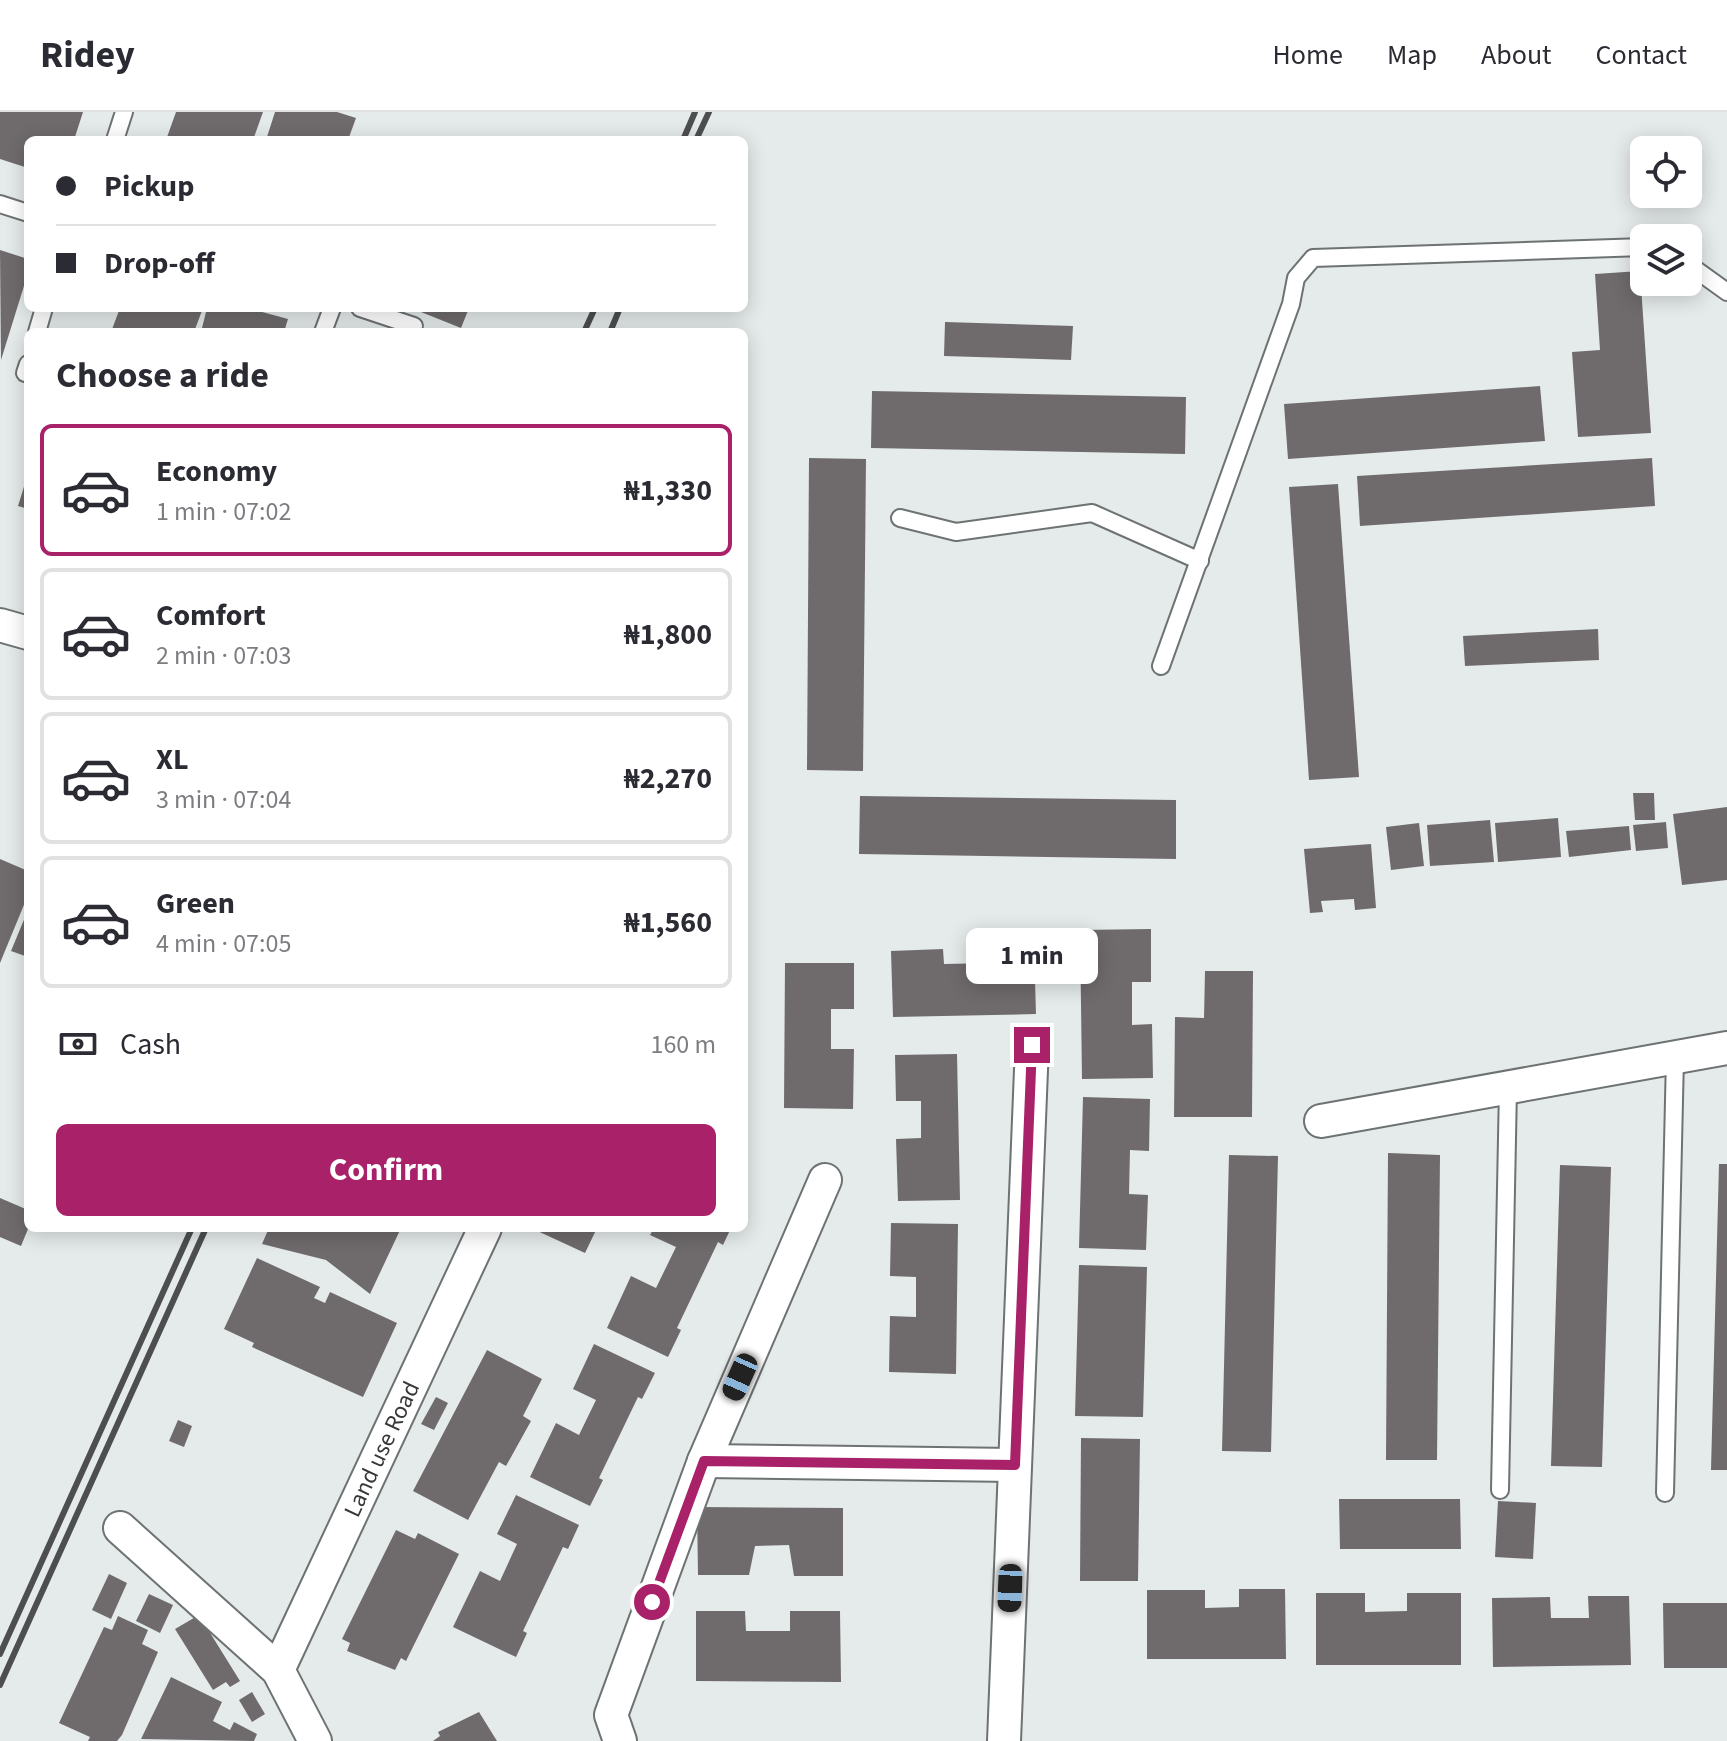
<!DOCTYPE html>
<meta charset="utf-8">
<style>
:root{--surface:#fff;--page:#f2f2f3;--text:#2b2b33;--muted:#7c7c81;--line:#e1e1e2;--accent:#a92269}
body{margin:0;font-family:"Source Sans 3",sans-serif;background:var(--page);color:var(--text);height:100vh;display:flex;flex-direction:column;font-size:30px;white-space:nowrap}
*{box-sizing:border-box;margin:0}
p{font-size:26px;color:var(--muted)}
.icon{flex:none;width:44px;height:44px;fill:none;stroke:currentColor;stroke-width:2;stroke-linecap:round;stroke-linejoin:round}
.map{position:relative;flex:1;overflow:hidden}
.sheet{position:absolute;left:24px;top:216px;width:724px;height:904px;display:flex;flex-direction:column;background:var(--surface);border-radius:12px;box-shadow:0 4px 20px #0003}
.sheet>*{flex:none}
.top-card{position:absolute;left:24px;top:24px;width:724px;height:176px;border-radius:12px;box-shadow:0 4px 20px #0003;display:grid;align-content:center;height:176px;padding:0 32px;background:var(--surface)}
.buttons{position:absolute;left:1630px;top:24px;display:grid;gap:16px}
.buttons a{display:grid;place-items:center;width:72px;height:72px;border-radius:12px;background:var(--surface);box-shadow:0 4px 20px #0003;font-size:40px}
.end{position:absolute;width:36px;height:36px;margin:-18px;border:10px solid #a92269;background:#fff;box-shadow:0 0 0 4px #fff}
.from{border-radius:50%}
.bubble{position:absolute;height:56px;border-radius:12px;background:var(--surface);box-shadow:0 4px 20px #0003;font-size:26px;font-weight:700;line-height:56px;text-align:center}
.car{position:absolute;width:24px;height:48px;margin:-24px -12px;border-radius:10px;box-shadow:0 0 6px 2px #0007;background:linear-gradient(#222 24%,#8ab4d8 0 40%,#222 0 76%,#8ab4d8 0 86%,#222 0)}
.top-card b{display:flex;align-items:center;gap:28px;height:76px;font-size:30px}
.top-card b+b{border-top:2px solid var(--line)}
.top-card i{width:20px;height:20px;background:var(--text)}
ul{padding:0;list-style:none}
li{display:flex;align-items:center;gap:24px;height:132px;margin:0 16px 12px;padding:0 16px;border:4px solid var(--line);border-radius:12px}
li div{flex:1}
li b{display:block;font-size:30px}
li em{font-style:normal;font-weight:700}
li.current{border-color:var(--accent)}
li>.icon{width:72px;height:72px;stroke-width:1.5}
h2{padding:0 32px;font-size:36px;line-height:96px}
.pay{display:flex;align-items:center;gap:20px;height:88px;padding:0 32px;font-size:30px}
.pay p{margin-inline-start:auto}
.cta{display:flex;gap:16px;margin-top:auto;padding:16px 32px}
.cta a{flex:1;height:92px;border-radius:12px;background:var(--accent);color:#fff;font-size:32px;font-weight:700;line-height:92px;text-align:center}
header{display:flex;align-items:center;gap:48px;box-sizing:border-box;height:112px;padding:0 40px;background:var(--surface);border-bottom:2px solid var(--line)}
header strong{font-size:38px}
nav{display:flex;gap:44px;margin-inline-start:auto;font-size:28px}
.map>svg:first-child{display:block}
</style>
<header>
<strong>Ridey</strong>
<nav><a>Home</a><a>Map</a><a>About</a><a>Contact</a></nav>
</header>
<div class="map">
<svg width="1727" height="1629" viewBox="0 0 1727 1629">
<rect width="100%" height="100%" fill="#e5eaeb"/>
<g fill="#6f6b6c">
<polygon points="0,0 83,0 74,28 28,28 28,56 0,47"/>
<polygon points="176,0 263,0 253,28 166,28"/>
<polygon points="275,0 337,0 356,6 348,28 266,28"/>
<polygon points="0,138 28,147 28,161 1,248"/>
<polygon points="1640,159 1651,321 1578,325 1572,240 1600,238 1595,162"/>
<polygon points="120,196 203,196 194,220 111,220"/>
<polygon points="207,196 248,196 288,207 284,220 201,220"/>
<polygon points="411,196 469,196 461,216"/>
<polygon points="945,210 1073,214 1071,248 944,244"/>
<polygon points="1540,274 1545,329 1288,347 1284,292"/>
<polygon points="872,279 1186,285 1185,342 871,336"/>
<polygon points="809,346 866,347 863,659 807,658"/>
<polygon points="1652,346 1655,394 1360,414 1357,364"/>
<polygon points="27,365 28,365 28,397 18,394"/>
<polygon points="1338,372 1359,665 1309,668 1289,375"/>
<polygon points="1598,517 1599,548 1465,554 1463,524"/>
<polygon points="1633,681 1654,681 1655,708 1635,708"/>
<polygon points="860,684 1176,688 1176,747 859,742"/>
<polygon points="1727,695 1727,768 1682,773 1673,702"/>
<polygon points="1558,706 1561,745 1498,750 1495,711"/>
<polygon points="1490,708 1494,750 1430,754 1427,713"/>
<polygon points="1666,710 1668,736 1636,739 1633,713"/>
<polygon points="1419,711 1424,754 1391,758 1386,715"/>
<polygon points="1629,714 1631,738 1569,745 1566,719"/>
<polygon points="1371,732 1376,796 1355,798 1354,787 1321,789 1323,800 1310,801 1304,737"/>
<polygon points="0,747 28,759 28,783 0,851"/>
<polygon points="28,798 28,845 11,839"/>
<polygon points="1151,817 1151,870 1132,870 1132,913 1152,912 1153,966 1082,967 1080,818"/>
<polygon points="1034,835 1036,902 893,905 891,839 943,837 944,852 993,851 992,836"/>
<polygon points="785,851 854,851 854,897 831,897 831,937 854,937 853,997 784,996"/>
<polygon points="1205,859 1253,859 1252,1005 1174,1005 1175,905 1204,906"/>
<polygon points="957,942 960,1088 898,1089 896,1027 921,1026 921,989 896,989 895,943"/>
<polygon points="1083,985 1150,987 1149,1039 1130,1038 1129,1082 1148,1083 1146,1138 1079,1136"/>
<polygon points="1388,1041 1440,1043 1437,1348 1386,1348"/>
<polygon points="1229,1043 1278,1044 1271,1340 1222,1339"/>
<polygon points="1719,1052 1727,1052 1727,1358 1711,1358"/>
<polygon points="1560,1053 1611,1055 1602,1355 1551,1354"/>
<polygon points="0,1086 28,1098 28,1117 21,1134 0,1125"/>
<polygon points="891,1111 958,1112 956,1262 889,1260 890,1204 916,1205 916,1165 890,1164"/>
<polygon points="269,1116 401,1116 370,1182 326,1148 262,1132"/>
<polygon points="531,1116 597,1116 585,1141"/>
<polygon points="654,1116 731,1116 723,1133 718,1130 677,1216 681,1218 668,1245 607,1216 631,1164 656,1176 676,1135 650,1123"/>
<polygon points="257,1146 320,1175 314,1186 325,1191 330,1180 397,1211 363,1285 252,1235 254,1231 224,1217"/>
<polygon points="1079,1153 1147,1155 1143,1305 1075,1304"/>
<polygon points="594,1232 655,1261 642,1287 638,1285 599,1366 603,1368 590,1394 530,1365 556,1311 579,1323 596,1288 573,1277"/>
<polygon points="487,1238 542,1267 523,1304 531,1309 506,1354 499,1350 468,1408 413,1379"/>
<polygon points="436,1285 448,1291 434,1318 421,1312"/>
<polygon points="178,1308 192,1314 184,1335 169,1329"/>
<polygon points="1081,1326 1140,1327 1138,1469 1080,1469"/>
<polygon points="516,1383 579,1413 568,1437 563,1435 523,1519 527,1521 516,1545 453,1515 480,1459 500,1469 517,1432 497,1422"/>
<polygon points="1339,1387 1460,1387 1461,1437 1340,1437"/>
<polygon points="1498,1389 1536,1391 1533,1447 1495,1445"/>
<polygon points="697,1395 843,1396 843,1464 794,1464 789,1433 755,1434 749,1463 698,1463"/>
<polygon points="396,1418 415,1427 418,1421 459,1442 406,1549 401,1546 395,1558 347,1539 350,1531 342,1527"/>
<polygon points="109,1462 127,1471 111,1507 92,1498"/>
<polygon points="1239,1477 1285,1477 1286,1547 1147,1547 1147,1478 1205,1478 1205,1496 1239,1495"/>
<polygon points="1316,1481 1365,1481 1365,1500 1407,1499 1407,1481 1461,1481 1461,1553 1316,1553"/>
<polygon points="149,1482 173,1493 160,1521 136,1509"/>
<polygon points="1588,1484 1629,1484 1631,1553 1493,1555 1492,1486 1550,1485 1551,1506 1589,1506"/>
<polygon points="1663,1491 1727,1491 1727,1556 1664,1556"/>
<polygon points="696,1499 745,1499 746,1519 790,1519 790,1499 840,1499 841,1570 696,1569"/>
<polygon points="199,1503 240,1569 230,1575 226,1570 213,1578 175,1517"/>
<polygon points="118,1504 148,1518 142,1532 158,1540 122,1623 117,1629 88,1629 90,1625 59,1611 104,1515 112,1518"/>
<polygon points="171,1565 222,1590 213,1609 230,1618 234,1610 257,1622 254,1629 141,1627"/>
<polygon points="252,1580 265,1602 252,1610 239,1588"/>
<polygon points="479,1600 497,1629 433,1629 440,1624 438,1620"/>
</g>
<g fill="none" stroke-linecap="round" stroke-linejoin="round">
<g stroke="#6d7273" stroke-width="20">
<g id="service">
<polyline points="115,28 124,0"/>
<polyline points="0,92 28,101"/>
<polyline points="1688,152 1727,180"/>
<polyline points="360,196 414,214"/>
<polyline points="37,220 44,196"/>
<polyline points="323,220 332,196"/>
<polyline points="25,261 28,252"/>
<polyline points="900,406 956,420 1092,401 1200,449"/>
<polyline points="1161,554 1291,192 1296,166 1313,146 1644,135"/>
<polyline points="1500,1378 1508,976"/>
<polyline points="1665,1381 1675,945"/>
</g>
</g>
<g stroke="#6d7273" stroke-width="36">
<g id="minor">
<polyline points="0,513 28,521"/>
<polyline points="1321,1009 1727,936"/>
<polyline points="704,1349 1015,1353"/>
<polyline points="120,1416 278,1558 315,1629"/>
<path id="s1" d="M 278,1558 L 485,1116"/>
<polyline points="620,1629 611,1603 704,1349 825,1068"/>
<polyline points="1004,1629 1032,933"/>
</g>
</g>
<use href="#service" stroke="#fff" stroke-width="16"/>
<use href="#minor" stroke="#fff" stroke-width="32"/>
<g stroke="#4d4f4f" stroke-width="6">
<polyline points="683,28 695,0"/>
<polyline points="696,28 709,0"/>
<polyline points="584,220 595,196"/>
<polyline points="610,220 620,196"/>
<polyline points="0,1542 192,1116"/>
<polyline points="0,1573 206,1116"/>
</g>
</g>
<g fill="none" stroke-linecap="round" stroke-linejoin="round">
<polyline stroke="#a92269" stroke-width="10" points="652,1490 704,1349 1015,1353 1032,933"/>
</g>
<g text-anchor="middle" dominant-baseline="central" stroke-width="8" stroke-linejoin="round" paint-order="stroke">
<g font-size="24" fill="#373939" stroke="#f2f7f8">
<text stroke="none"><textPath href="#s1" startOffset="244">Land use Road</textPath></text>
</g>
</g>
</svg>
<div class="buttons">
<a><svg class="icon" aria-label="locate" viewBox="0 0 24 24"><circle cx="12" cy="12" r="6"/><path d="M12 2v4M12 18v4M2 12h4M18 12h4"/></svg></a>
<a><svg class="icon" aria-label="layers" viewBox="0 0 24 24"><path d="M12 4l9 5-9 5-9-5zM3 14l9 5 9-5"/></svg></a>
</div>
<i class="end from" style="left:652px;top:1490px"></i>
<i class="end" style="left:1032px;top:933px"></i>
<div class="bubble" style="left:966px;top:816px;width:132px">1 min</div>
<i class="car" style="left:740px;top:1265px;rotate:204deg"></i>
<i class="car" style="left:1010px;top:1476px;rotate:182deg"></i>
<div class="top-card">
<b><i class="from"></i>Pickup</b>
<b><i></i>Drop-off</b>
</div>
<section class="sheet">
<h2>Choose a ride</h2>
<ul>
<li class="current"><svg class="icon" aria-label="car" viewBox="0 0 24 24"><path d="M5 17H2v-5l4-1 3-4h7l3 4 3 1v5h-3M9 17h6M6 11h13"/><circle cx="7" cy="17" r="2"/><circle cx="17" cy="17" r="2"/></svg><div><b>Economy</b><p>1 min · 07:02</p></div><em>₦1,330</em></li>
<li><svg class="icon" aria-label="car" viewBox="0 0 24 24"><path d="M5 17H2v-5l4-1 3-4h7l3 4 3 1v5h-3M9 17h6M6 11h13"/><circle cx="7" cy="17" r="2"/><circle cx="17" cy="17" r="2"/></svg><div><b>Comfort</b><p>2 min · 07:03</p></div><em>₦1,800</em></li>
<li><svg class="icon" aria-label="car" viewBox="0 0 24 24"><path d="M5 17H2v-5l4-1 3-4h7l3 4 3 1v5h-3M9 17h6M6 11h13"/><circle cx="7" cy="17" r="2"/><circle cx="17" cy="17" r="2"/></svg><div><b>XL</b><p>3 min · 07:04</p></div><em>₦2,270</em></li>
<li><svg class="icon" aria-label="car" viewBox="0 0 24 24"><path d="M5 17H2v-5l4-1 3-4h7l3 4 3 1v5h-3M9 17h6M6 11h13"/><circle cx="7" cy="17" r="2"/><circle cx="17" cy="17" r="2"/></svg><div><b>Green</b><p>4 min · 07:05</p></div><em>₦1,560</em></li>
</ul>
<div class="pay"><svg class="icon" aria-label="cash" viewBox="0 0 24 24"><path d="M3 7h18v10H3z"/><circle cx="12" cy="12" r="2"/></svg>Cash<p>160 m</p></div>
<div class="cta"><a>Confirm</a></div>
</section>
</div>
